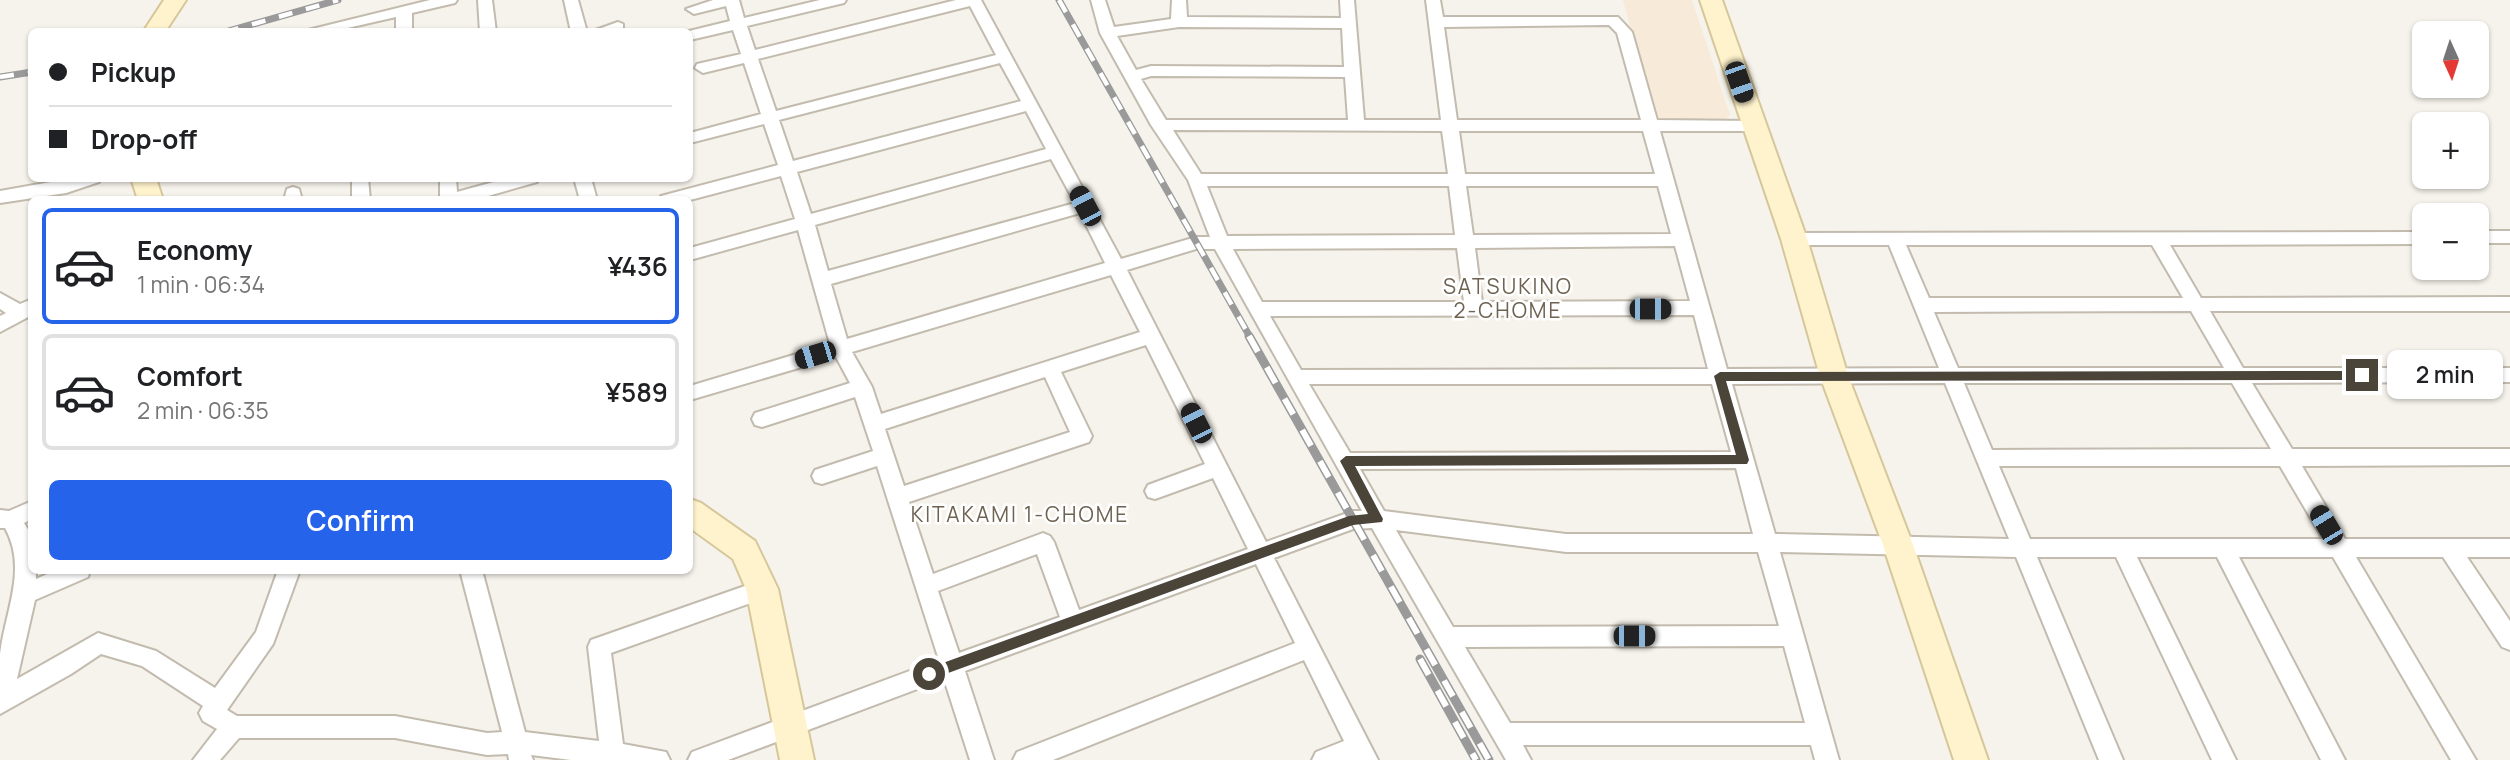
<!DOCTYPE html>
<meta charset="utf-8">
<style>
:root{--surface:#fff;--page:#f6f6f6;--text:#202124;--muted:#757577;--line:#e0e0e0;--accent:#2563eb}
body{margin:0;font-family:Manrope,sans-serif;background:var(--page);color:var(--text);height:100vh;display:flex;flex-direction:column;font-size:26px;white-space:nowrap}
*{box-sizing:border-box;margin:0}
p{font-size:23px;color:var(--muted)}
.icon{flex:none;width:38px;height:38px;fill:none;stroke:currentColor;stroke-width:2;stroke-linecap:round;stroke-linejoin:round}
.map{position:relative;flex:1;overflow:hidden}
.panel{position:absolute;left:28px;top:196px;width:665px;height:378px;display:flex;flex-direction:column;background:var(--surface);border-radius:10px;box-shadow:0 2px 5px #0004}
.panel>*{flex:none}
.hud{position:absolute;left:28px;top:28px;width:665px;height:154px;border-radius:10px;box-shadow:0 2px 5px #0004;display:grid;align-content:center;height:154px;padding:0 21px;background:var(--surface)}
.needle{width:46px;rotate:177deg}
.tools{position:absolute;left:2412px;top:21px;display:grid;gap:14px}
.tools a{display:grid;place-items:center;width:77px;height:77px;border-radius:10px;background:var(--surface);box-shadow:0 2px 5px #0004;font-size:35px}
.end{position:absolute;width:32px;height:32px;margin:-16px;border:9px solid #4b4439;background:#fff;box-shadow:0 0 0 4px #fff}
.from{border-radius:50%}
.bubble{position:absolute;height:49px;border-radius:10px;background:var(--surface);box-shadow:0 2px 5px #0004;font-size:23px;font-weight:600;line-height:49px;text-align:center}
.car{position:absolute;width:21px;height:42px;margin:-21px -10px;border-radius:9px;box-shadow:0 0 5px 2px #0007;background:linear-gradient(#222 24%,#8ab4d8 0 40%,#222 0 76%,#8ab4d8 0 86%,#222 0)}
.hud b{display:flex;align-items:center;gap:24px;height:66px;font-size:26px}
.hud b+b{border-top:2px solid var(--line)}
.hud i{width:18px;height:18px;background:var(--text)}
ul{padding:12px 0 0;list-style:none}
li{display:flex;align-items:center;gap:21px;height:116px;margin:0 14px 10px;padding:0 7px;border:4px solid var(--line);border-radius:10px}
li div{flex:1}
li b{display:block;font-size:26px}
li em{font-style:normal;font-weight:600}
li.current{border-color:var(--accent)}
li>.icon{width:63px;height:63px;stroke-width:1.5}
.cta{display:flex;gap:14px;margin-top:auto;padding:14px 21px}
.cta a{flex:1;height:80px;border-radius:10px;background:var(--accent);color:#fff;font-size:28px;font-weight:600;line-height:80px;text-align:center}
.map>svg:first-child{display:block}
</style>
<div class="map">
<svg width="2510" height="760" viewBox="0 0 2510 760">
<rect width="100%" height="100%" fill="#f6f3ec"/>
<polygon fill="#f7ead8" points="1623,0 1692,0 1730,115 1724,120 1660,120 1655,117"/>
<g fill="none" stroke-linecap="round" stroke-linejoin="round">
<g stroke="#c2bbae" stroke-width="4">
<g id="street">
<polygon points="430,0 457,0 455,3 412,13 412,32 396,32 396,17 330,32 300,32"/>
<polygon points="478,0 492,0 496,32 480,32"/>
<polygon points="564,0 578,0 587,32 571,32"/>
<path d="M 713,0 L 739,0 L 744,18 L 820,0 L 846,0 L 844,3 L 747,26 L 755,50 L 956,0 L 981,0 L 1121,259 L 1196,237 L 1210,237 L 1188,180 L 1151,125 L 1100,33 L 1091,0 L 1105,0 L 1114,27 L 1171,19 L 1172,0 L 1186,0 L 1187,17 L 1341,18 L 1340,0 L 1354,0 L 1364,120 L 1441,120 L 1426,0 L 1440,0 L 1443,17 L 1618,17 L 1632,32 L 1657,120 L 1754,121 L 1762,126 L 1754,131 L 1660,131 L 1727,369 L 1939,368 L 1889,245 L 1794,245 L 1785,239 L 1794,233 L 2424,232 L 2424,244 L 2170,245 L 2201,298 L 2510,297 L 2510,311 L 2210,311 L 2243,368 L 2510,368 L 2510,382 L 2252,383 L 2292,449 L 2510,449 L 2510,465 L 2302,466 L 2345,539 L 2510,539 L 2510,557 L 2467,557 L 2510,621 L 2510,650 L 2502,647 L 2443,557 L 2356,557 L 2476,760 L 2451,760 L 2333,557 L 2239,557 L 2345,760 L 2321,760 L 2217,557 L 2137,557 L 2236,760 L 2212,760 L 2116,557 L 2037,557 L 2123,760 L 2099,760 L 2016,557 L 1780,552 L 1839,760 L 1815,760 L 1811,745 L 1523,745 L 1531,760 L 1506,760 L 1372,528 L 1353,529 L 1274,558 L 1378,760 L 1312,760 L 1316,752 L 1344,741 L 1304,660 L 1053,760 L 1013,760 L 1017,752 L 1295,643 L 1256,564 L 965,671 L 994,760 L 970,760 L 944,679 L 728,760 L 688,760 L 692,752 L 939,660 L 877,466 L 822,484 L 815,482 L 812,476 L 815,470 L 873,451 L 855,397 L 762,427 L 755,425 L 752,419 L 755,413 L 850,383 L 836,357 L 690,400 L 690,386 L 830,344 L 798,230 L 690,260 L 690,248 L 795,219 L 781,176 L 690,200 L 659,200 L 661,196 L 778,165 L 764,124 L 690,143 L 690,133 L 761,114 L 744,63 L 703,73 L 695,68 L 697,64 L 741,54 L 733,30 L 690,40 L 690,32 L 685,32 L 730,21 L 726,6 L 694,14 L 686,9 ZM 970,6 L 996,55 L 776,111 L 758,59 ZM 1609,25 L 1617,33 L 1641,120 L 1457,120 L 1444,27 ZM 1179,27 L 1342,28 L 1344,67 L 1151,66 L 1136,70 L 1117,36 ZM 1000,63 L 1021,101 L 793,161 L 779,120 ZM 1151,76 L 1345,77 L 1348,120 L 1166,120 L 1141,79 ZM 1026,111 L 1046,149 L 811,214 L 797,172 ZM 1173,130 L 1442,131 L 1448,174 L 1201,174 ZM 1459,131 L 1643,131 L 1655,174 L 1465,174 ZM 1051,159 L 1075,203 L 828,271 L 815,225 ZM 1207,186 L 1449,186 L 1455,235 L 1227,236 ZM 1466,186 L 1658,186 L 1671,234 L 1473,235 ZM 1080,213 L 1105,263 L 847,339 L 831,284 ZM 1906,245 L 2152,245 L 2183,298 L 1929,298 ZM 1675,246 L 1690,301 L 1482,302 L 1475,248 ZM 1457,248 L 1464,302 L 1262,302 L 1233,249 ZM 1196,249 L 1215,249 L 1362,511 L 1353,511 L 1266,542 L 1127,270 ZM 1111,275 L 1140,332 L 881,414 L 872,387 L 852,352 ZM 2191,311 L 2224,368 L 1958,368 L 1934,312 ZM 1694,315 L 1708,369 L 1301,370 L 1270,316 ZM 1146,345 L 1205,464 L 1148,485 L 1145,491 L 1148,497 L 1155,499 L 1213,478 L 1248,549 L 1079,610 L 1054,542 L 1050,536 L 1043,533 L 933,574 L 909,502 L 1089,442 L 1092,436 L 1061,372 ZM 1045,377 L 1070,432 L 904,486 L 885,429 ZM 1945,383 L 2009,539 L 1775,534 L 1732,384 ZM 1964,383 L 2232,383 L 2271,449 L 1992,450 ZM 1309,384 L 1712,384 L 1731,452 L 1350,453 ZM 1999,466 L 2280,466 L 2323,539 L 2030,539 ZM 1736,468 L 1753,534 L 1566,534 L 1384,511 L 1360,469 ZM 1396,530 L 1566,552 L 1758,552 L 1779,626 L 1453,627 ZM 1037,554 L 1060,617 L 959,653 L 938,591 ZM 1784,646 L 1805,723 L 1510,723 L 1465,647 Z"/>
<polygon points="618,22 623,24 623,30 590,32"/>
<polygon points="73,178 101,178 99,182 66,193 0,203 0,191"/>
<polygon points="352,178 368,178 370,200 352,200"/>
<polygon points="440,178 456,178 457,192 508,178 539,178 537,182 474,200 440,200"/>
<polygon points="574,178 591,178 597,200 580,200"/>
<polygon points="293,187 299,189 302,200 284,200 287,189"/>
<rect x="2476" y="231" width="34" height="12"/>
<polygon points="0,293 20,304 32,299 32,315 0,332 0,316 6,313 0,309"/>
<path d="M 32,501 L 32,519 L 24,523 L 32,536 L 32,570 L 36,570 L 36,579 L 56,570 L 90,570 L 88,577 L 35,600 L 17,679 L 98,633 L 156,651 L 215,688 L 256,632 L 278,570 L 300,570 L 273,644 L 227,710 L 237,716 L 395,716 L 487,733 L 502,732 L 460,570 L 482,570 L 525,732 L 599,741 L 588,647 L 591,640 L 762,580 L 770,582 L 773,589 L 770,596 L 611,653 L 623,744 L 666,752 L 670,760 L 571,760 L 531,755 L 533,760 L 509,760 L 508,754 L 487,755 L 395,738 L 239,738 L 220,760 L 193,760 L 217,729 L 203,721 L 199,713 L 203,706 L 142,666 L 101,654 L 71,674 L 0,714 C 0,694 0,673 0,654 C 5,611 28,569 5,528 L 0,528 L 0,510 L 9,511 Z"/>
</g>
</g>
<g stroke="#d6c79b" stroke-width="4">
<g id="secondary">
<polygon points="164,0 186,0 165,32 143,32"/>
<polygon points="1700,0 1722,0 1807,239 1848,376 1913,545 1988,760 1954,760 1883,545 1820,376 1781,239"/>
<polygon points="131,178 156,178 163,200 138,200"/>
<polygon points="690,499 701,503 755,541 778,589 814,760 780,760 746,589 733,559 690,528"/>
</g>
</g>
<use href="#street" fill="#fff" fill-rule="evenodd"/>
<use href="#secondary" fill="#fff3cd" fill-rule="evenodd"/>
<g stroke="#9a9a9a" stroke-width="7">
<g id="rail-far1">
<polyline points="1059,0 1250,337"/>
<polyline points="225,32 338,0"/>
<polyline points="0,77 32,72"/>
</g>
</g>
<g stroke="#9a9a9a" stroke-width="9">
<g id="rail">
<polyline points="1249,336 1489,760"/>
<polyline points="1420,659 1476,760"/>
</g>
</g>
<use href="#rail-far1" stroke="#fff" stroke-width="4.5" stroke-dasharray="14" stroke-linecap="butt"/>
<use href="#rail" stroke="#fff" stroke-width="6" stroke-dasharray="18" stroke-linecap="butt"/>
</g>
<polygon fill="#4b4439" points="2362,371 2368,375 2362,380 1726,381 1749,460 1747,464 1355,466 1383,519 1382,522 1353,525 929,680 922,674 929,668 1349,516 1368,514 1340,461 1346,456 1736,455 1714,376 1720,372"/>
<g text-anchor="middle" dominant-baseline="central" stroke-width="5" stroke-linejoin="round" paint-order="stroke">
<g font-size="21" letter-spacing="2" fill="#6e6250" stroke="#fff">
<text x="1508" y="286">SATSUKINO<tspan x="1508" dy="24">2-CHOME</tspan></text>
<text x="1020" y="514">KITAKAMI 1-CHOME</text>
</g>
</g>
</svg>
<div class="tools">
<a><svg class="needle" viewBox="-14 -14 28 28"><path d="M0-13l5 13h-10z" fill="#e53935"/><path d="M0 13l5-13h-10z" fill="#757577"/></svg></a>
<a>+</a>
<a>−</a>
</div>
<i class="end from" style="left:929px;top:674px"></i>
<i class="end" style="left:2362px;top:375px"></i>
<div class="bubble" style="left:2387px;top:350px;width:116px">2 min</div>
<i class="car" style="left:1739px;top:82px;rotate:161deg"></i>
<i class="car" style="left:1085px;top:206px;rotate:332deg"></i>
<i class="car" style="left:1650px;top:309px;rotate:90deg"></i>
<i class="car" style="left:815px;top:355px;rotate:253deg"></i>
<i class="car" style="left:1196px;top:423px;rotate:333deg"></i>
<i class="car" style="left:2326px;top:525px;rotate:329deg"></i>
<i class="car" style="left:1634px;top:636px;rotate:90deg"></i>
<div class="hud">
<b><i class="from"></i>Pickup</b>
<b><i></i>Drop-off</b>
</div>
<section class="panel">
<ul>
<li class="current"><svg class="icon" aria-label="car" viewBox="0 0 24 24"><path d="M5 17H2v-5l4-1 3-4h7l3 4 3 1v5h-3M9 17h6M6 11h13"/><circle cx="7" cy="17" r="2"/><circle cx="17" cy="17" r="2"/></svg><div><b>Economy</b><p>1 min · 06:34</p></div><em>¥436</em></li>
<li><svg class="icon" aria-label="car" viewBox="0 0 24 24"><path d="M5 17H2v-5l4-1 3-4h7l3 4 3 1v5h-3M9 17h6M6 11h13"/><circle cx="7" cy="17" r="2"/><circle cx="17" cy="17" r="2"/></svg><div><b>Comfort</b><p>2 min · 06:35</p></div><em>¥589</em></li>
</ul>
<div class="cta"><a>Confirm</a></div>
</section>
</div>
